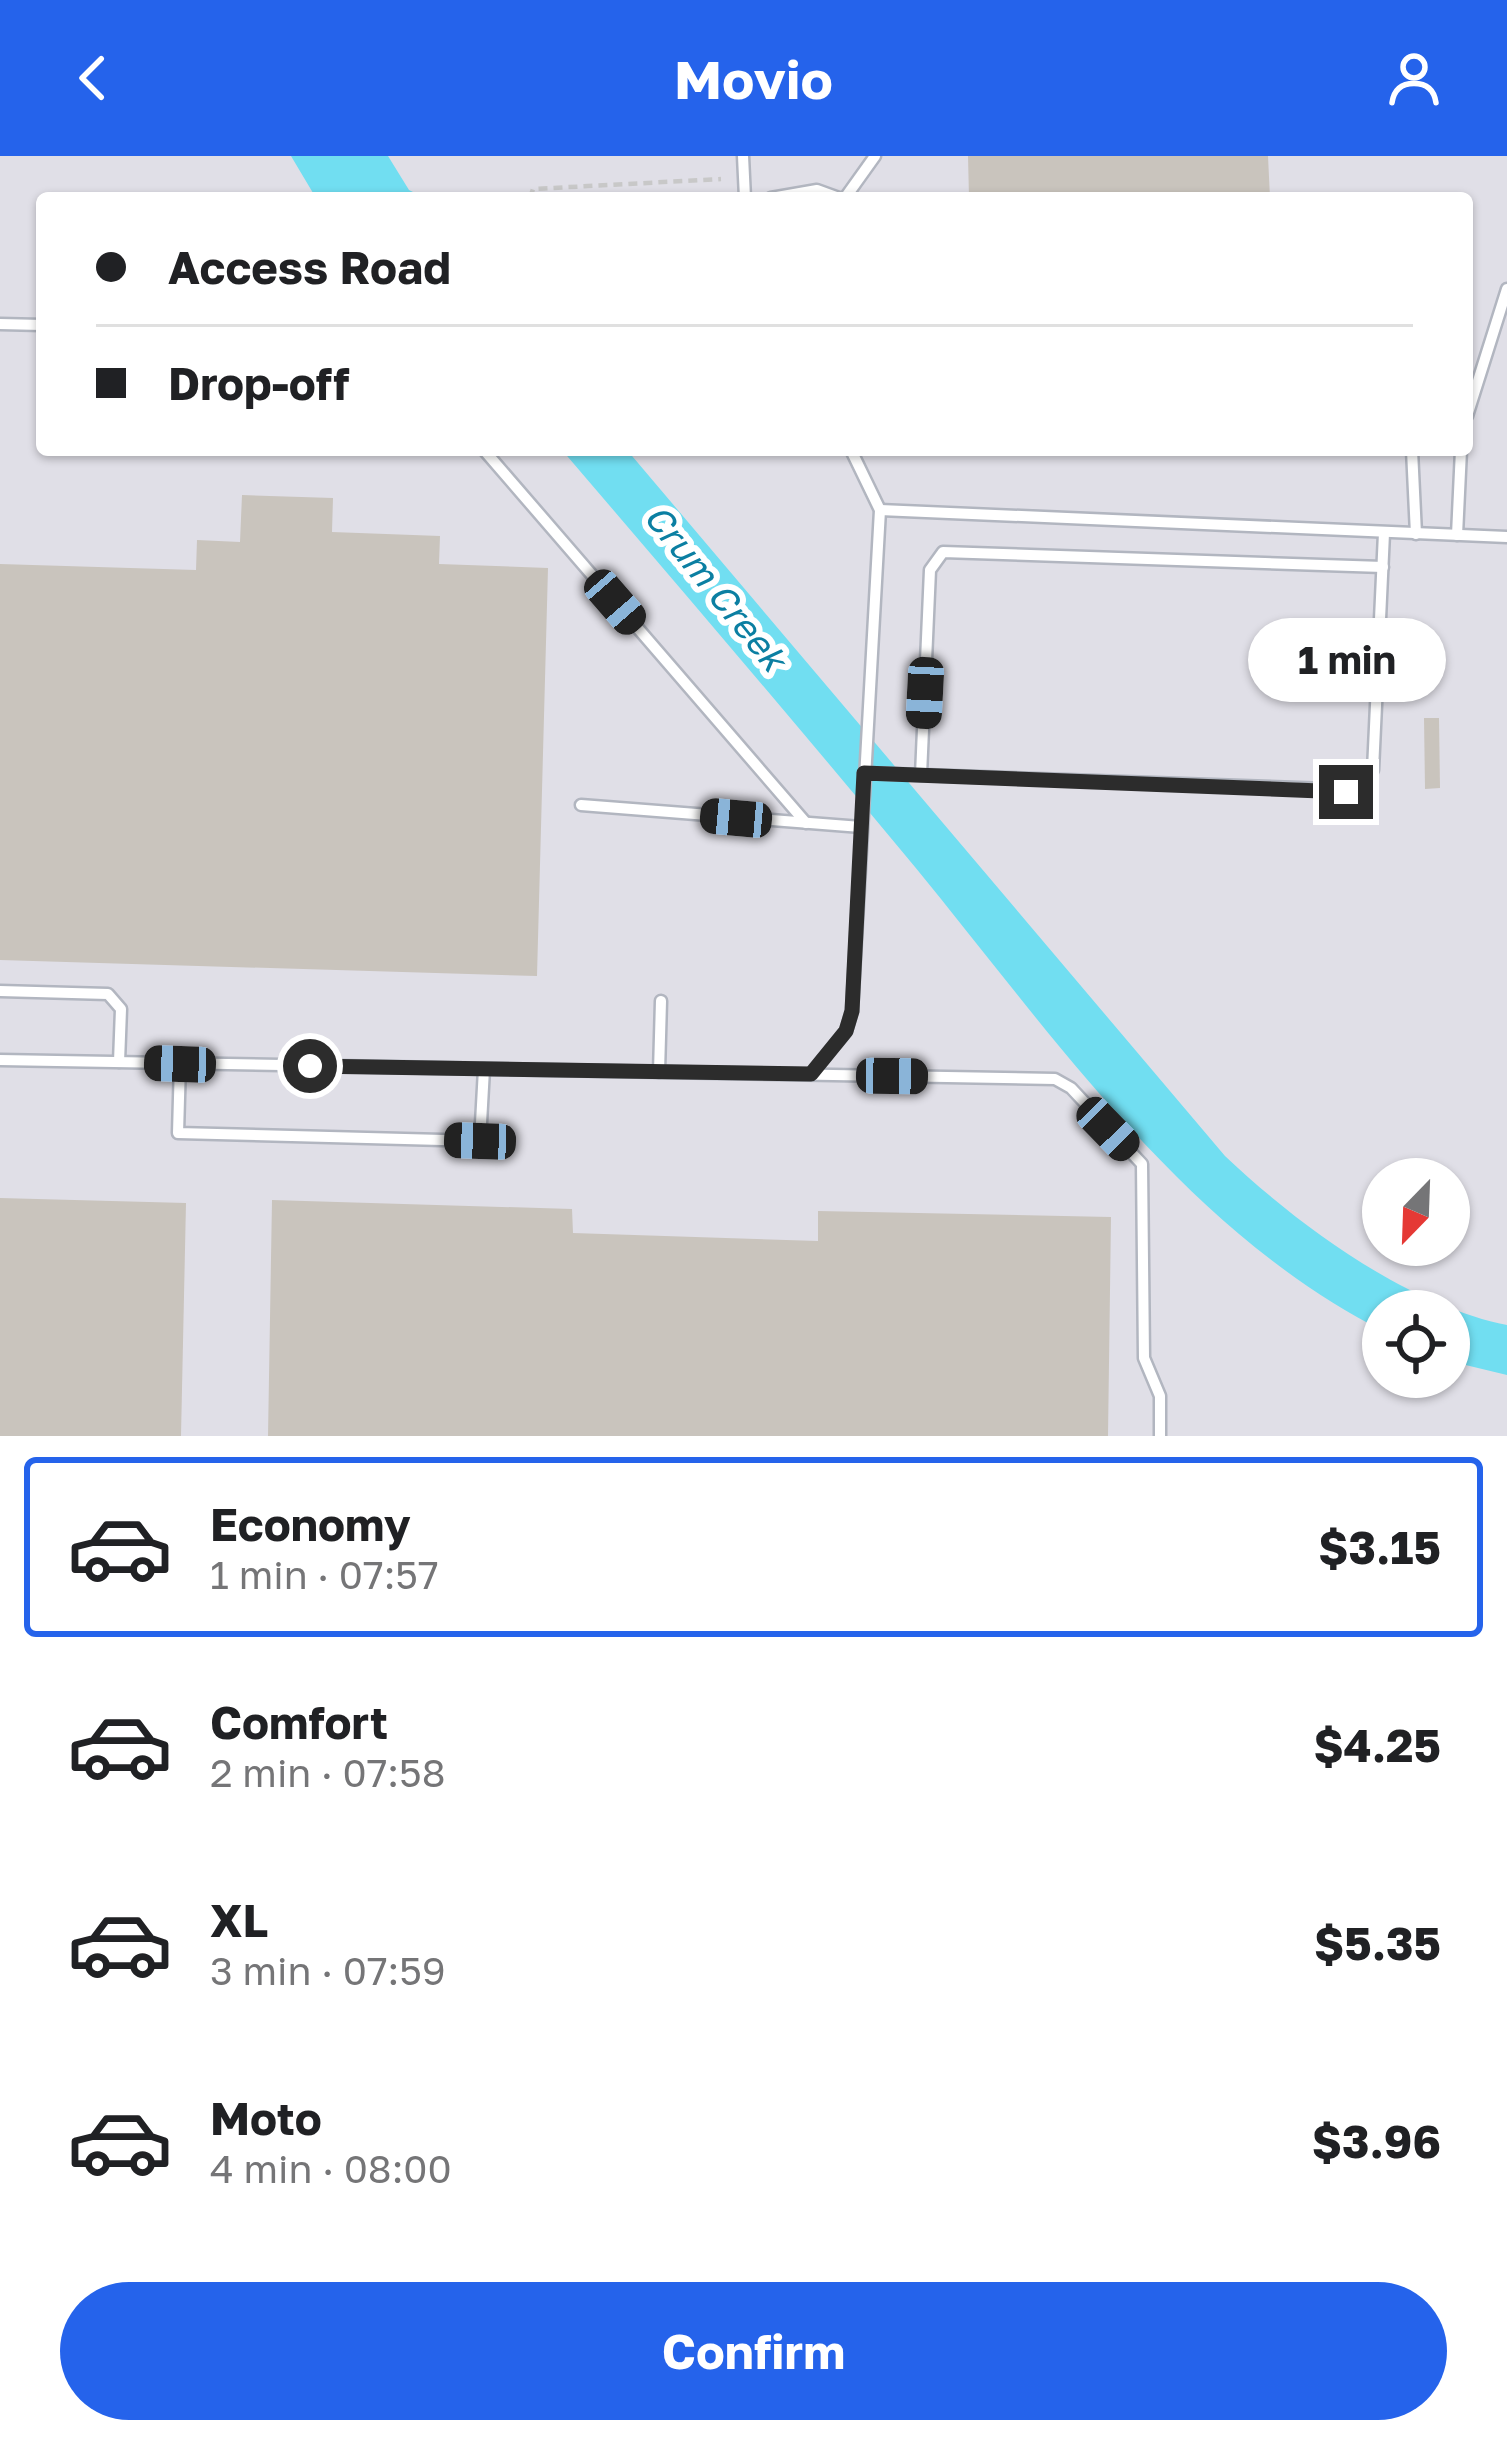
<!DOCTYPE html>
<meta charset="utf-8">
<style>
:root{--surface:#fff;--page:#f6f6f6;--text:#202124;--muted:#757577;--line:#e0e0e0;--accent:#2563eb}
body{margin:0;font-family:"Golos Text",sans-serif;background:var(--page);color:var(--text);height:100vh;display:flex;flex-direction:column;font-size:45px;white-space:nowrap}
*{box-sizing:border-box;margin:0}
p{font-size:39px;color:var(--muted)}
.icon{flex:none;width:66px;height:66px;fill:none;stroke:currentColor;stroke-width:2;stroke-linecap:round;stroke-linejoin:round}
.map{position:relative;height:1280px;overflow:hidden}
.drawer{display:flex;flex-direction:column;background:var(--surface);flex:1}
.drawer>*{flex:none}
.top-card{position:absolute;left:36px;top:36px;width:1437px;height:264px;border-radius:12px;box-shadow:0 3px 9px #0004;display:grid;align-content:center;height:264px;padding:0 60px;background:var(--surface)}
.needle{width:78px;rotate:203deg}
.tools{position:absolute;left:1362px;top:1002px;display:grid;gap:24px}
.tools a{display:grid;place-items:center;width:108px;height:108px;border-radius:50%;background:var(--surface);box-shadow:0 3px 9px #0004;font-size:60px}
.end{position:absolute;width:54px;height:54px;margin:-27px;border:15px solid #2c2c2c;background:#fff;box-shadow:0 0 0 6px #fff}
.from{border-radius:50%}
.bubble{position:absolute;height:84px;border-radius:42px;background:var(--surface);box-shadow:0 3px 9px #0004;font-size:39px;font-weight:700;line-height:84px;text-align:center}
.car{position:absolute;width:36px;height:72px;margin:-36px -18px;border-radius:15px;box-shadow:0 0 9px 3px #0007;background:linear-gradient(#222 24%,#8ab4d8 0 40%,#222 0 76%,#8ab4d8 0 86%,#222 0)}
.top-card b{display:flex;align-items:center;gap:42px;height:114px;font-size:45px}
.top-card b+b{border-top:3px solid var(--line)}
.top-card i{width:30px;height:30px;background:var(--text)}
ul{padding:21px 0 0;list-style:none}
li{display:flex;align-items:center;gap:36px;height:180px;margin:0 24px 18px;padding:0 36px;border:6px solid transparent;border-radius:12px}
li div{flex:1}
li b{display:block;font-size:45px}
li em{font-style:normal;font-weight:700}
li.on{border-color:var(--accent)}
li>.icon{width:108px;height:108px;stroke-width:1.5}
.button{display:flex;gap:24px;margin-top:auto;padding:24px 60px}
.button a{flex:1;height:138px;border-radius:72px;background:var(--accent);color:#fff;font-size:48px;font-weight:700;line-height:138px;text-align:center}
header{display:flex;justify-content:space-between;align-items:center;height:156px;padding:0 60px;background:var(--accent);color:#fff;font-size:54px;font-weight:700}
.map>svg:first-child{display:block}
</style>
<header><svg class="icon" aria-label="back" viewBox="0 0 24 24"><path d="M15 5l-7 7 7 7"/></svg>Movio<svg class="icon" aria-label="person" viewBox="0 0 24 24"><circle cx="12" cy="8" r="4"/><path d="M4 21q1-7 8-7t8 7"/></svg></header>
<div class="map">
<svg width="1507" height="1280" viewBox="0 0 1507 1280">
<rect width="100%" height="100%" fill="#eee6df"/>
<path fill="#e0dfe7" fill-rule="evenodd" d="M 0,0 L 1507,0 L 1507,1280 L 0,1280 ZM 42,42 L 1467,42 L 1467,294 L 42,294 ZM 1383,1023 L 1449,1023 L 1449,1089 L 1383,1089 ZM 1383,1155 L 1449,1155 L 1449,1221 L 1383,1221 Z"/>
<g fill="#71def1">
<polygon points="291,0 388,0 409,34 425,42 316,42"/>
<path d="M 562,294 L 627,294 L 1225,1000 C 1298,1069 1406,1149 1507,1169 L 1507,1219 L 1449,1205 L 1449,1155 L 1383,1155 L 1383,1175 C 1186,1075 1052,878 915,711 C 799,571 680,432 562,294 Z"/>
</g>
<g fill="#c9c4bd">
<polygon points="968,0 1268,0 1270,42 969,42"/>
<polygon points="242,339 333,342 332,376 440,380 439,408 548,412 537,820 0,804 0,408 196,414 197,384 240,386"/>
<polygon points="1424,562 1439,562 1440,632 1425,633"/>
<polygon points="0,1042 186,1047 181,1280 0,1280"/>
<polygon points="272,1044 572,1053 573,1077 818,1085 818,1055 1111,1061 1108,1280 268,1280"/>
</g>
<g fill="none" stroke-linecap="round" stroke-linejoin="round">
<g stroke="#b2b6c0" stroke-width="15">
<g id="lane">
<polyline points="743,0 745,42"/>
<polyline points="771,42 817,34 839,42"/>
<polyline points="845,42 875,0"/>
<polyline points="0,168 42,169"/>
<polyline points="1467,260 1507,133"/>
<polyline points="484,294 806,667"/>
<polyline points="1412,294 1416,378"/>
<polyline points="880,354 1507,381"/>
<polyline points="1457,379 1461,294"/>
<polyline points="864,617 1359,634 1373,614 1384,377"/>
<polyline points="921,619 930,414 943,396 1383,411"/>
<polyline points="581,649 861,671"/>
<polyline points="0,835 108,838 121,853 119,906"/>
<polyline points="0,904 1055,923 1071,932 1142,1008 1144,1202 1160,1240 1160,1280"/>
<polyline points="180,907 178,977 480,985 484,913"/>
<polyline points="659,916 661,845"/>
<polyline points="811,918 846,875 852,855 880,354 851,294"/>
</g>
</g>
<polyline stroke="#c8c8c8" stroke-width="4.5" stroke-dasharray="9 6" stroke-linecap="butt" points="530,42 533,33 721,23"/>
<use href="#lane" stroke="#fff" stroke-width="10"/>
</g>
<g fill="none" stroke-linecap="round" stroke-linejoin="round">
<polyline stroke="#2c2c2c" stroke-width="15" points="310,910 811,918 846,875 852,855 864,617 1346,636"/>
</g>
<g text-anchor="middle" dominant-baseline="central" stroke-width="12" stroke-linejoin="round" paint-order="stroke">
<g font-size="36" font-style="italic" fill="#0b7fa2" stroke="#fff">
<text transform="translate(716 431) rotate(51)">Crum Creek</text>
</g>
</g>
</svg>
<div class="tools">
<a><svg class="needle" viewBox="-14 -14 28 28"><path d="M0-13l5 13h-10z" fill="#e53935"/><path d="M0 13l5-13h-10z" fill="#757577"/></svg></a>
<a><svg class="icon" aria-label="locate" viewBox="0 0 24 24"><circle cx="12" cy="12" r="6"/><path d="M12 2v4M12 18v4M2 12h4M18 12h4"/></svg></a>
</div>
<i class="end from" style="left:310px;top:910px"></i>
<i class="end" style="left:1346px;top:636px"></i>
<div class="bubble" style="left:1248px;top:462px;width:198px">1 min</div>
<i class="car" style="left:615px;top:446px;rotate:139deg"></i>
<i class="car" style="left:925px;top:537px;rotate:183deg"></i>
<i class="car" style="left:736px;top:662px;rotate:275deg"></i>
<i class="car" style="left:180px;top:908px;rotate:272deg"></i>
<i class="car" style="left:892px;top:920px;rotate:91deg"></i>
<i class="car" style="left:1108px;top:973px;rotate:136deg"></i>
<i class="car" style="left:480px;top:985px;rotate:272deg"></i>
<div class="top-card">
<b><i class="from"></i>Access Road</b>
<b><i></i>Drop-off</b>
</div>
</div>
<section class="drawer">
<ul>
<li class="on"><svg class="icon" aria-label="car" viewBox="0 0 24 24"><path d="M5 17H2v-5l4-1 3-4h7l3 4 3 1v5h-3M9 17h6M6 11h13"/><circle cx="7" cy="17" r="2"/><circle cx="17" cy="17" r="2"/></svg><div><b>Economy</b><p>1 min · 07:57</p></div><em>$3.15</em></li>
<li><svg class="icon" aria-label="car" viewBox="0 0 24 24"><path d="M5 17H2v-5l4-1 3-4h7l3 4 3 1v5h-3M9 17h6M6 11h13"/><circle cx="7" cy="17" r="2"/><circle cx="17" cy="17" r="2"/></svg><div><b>Comfort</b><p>2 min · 07:58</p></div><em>$4.25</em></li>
<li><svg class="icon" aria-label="car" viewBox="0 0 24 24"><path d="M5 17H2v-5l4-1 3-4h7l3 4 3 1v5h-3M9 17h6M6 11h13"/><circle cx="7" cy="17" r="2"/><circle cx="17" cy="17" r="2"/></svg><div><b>XL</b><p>3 min · 07:59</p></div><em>$5.35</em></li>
<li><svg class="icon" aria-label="car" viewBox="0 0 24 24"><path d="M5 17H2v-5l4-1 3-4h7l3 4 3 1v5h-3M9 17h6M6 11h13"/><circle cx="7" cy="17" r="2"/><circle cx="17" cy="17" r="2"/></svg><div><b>Moto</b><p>4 min · 08:00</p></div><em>$3.96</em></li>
</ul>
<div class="button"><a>Confirm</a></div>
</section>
